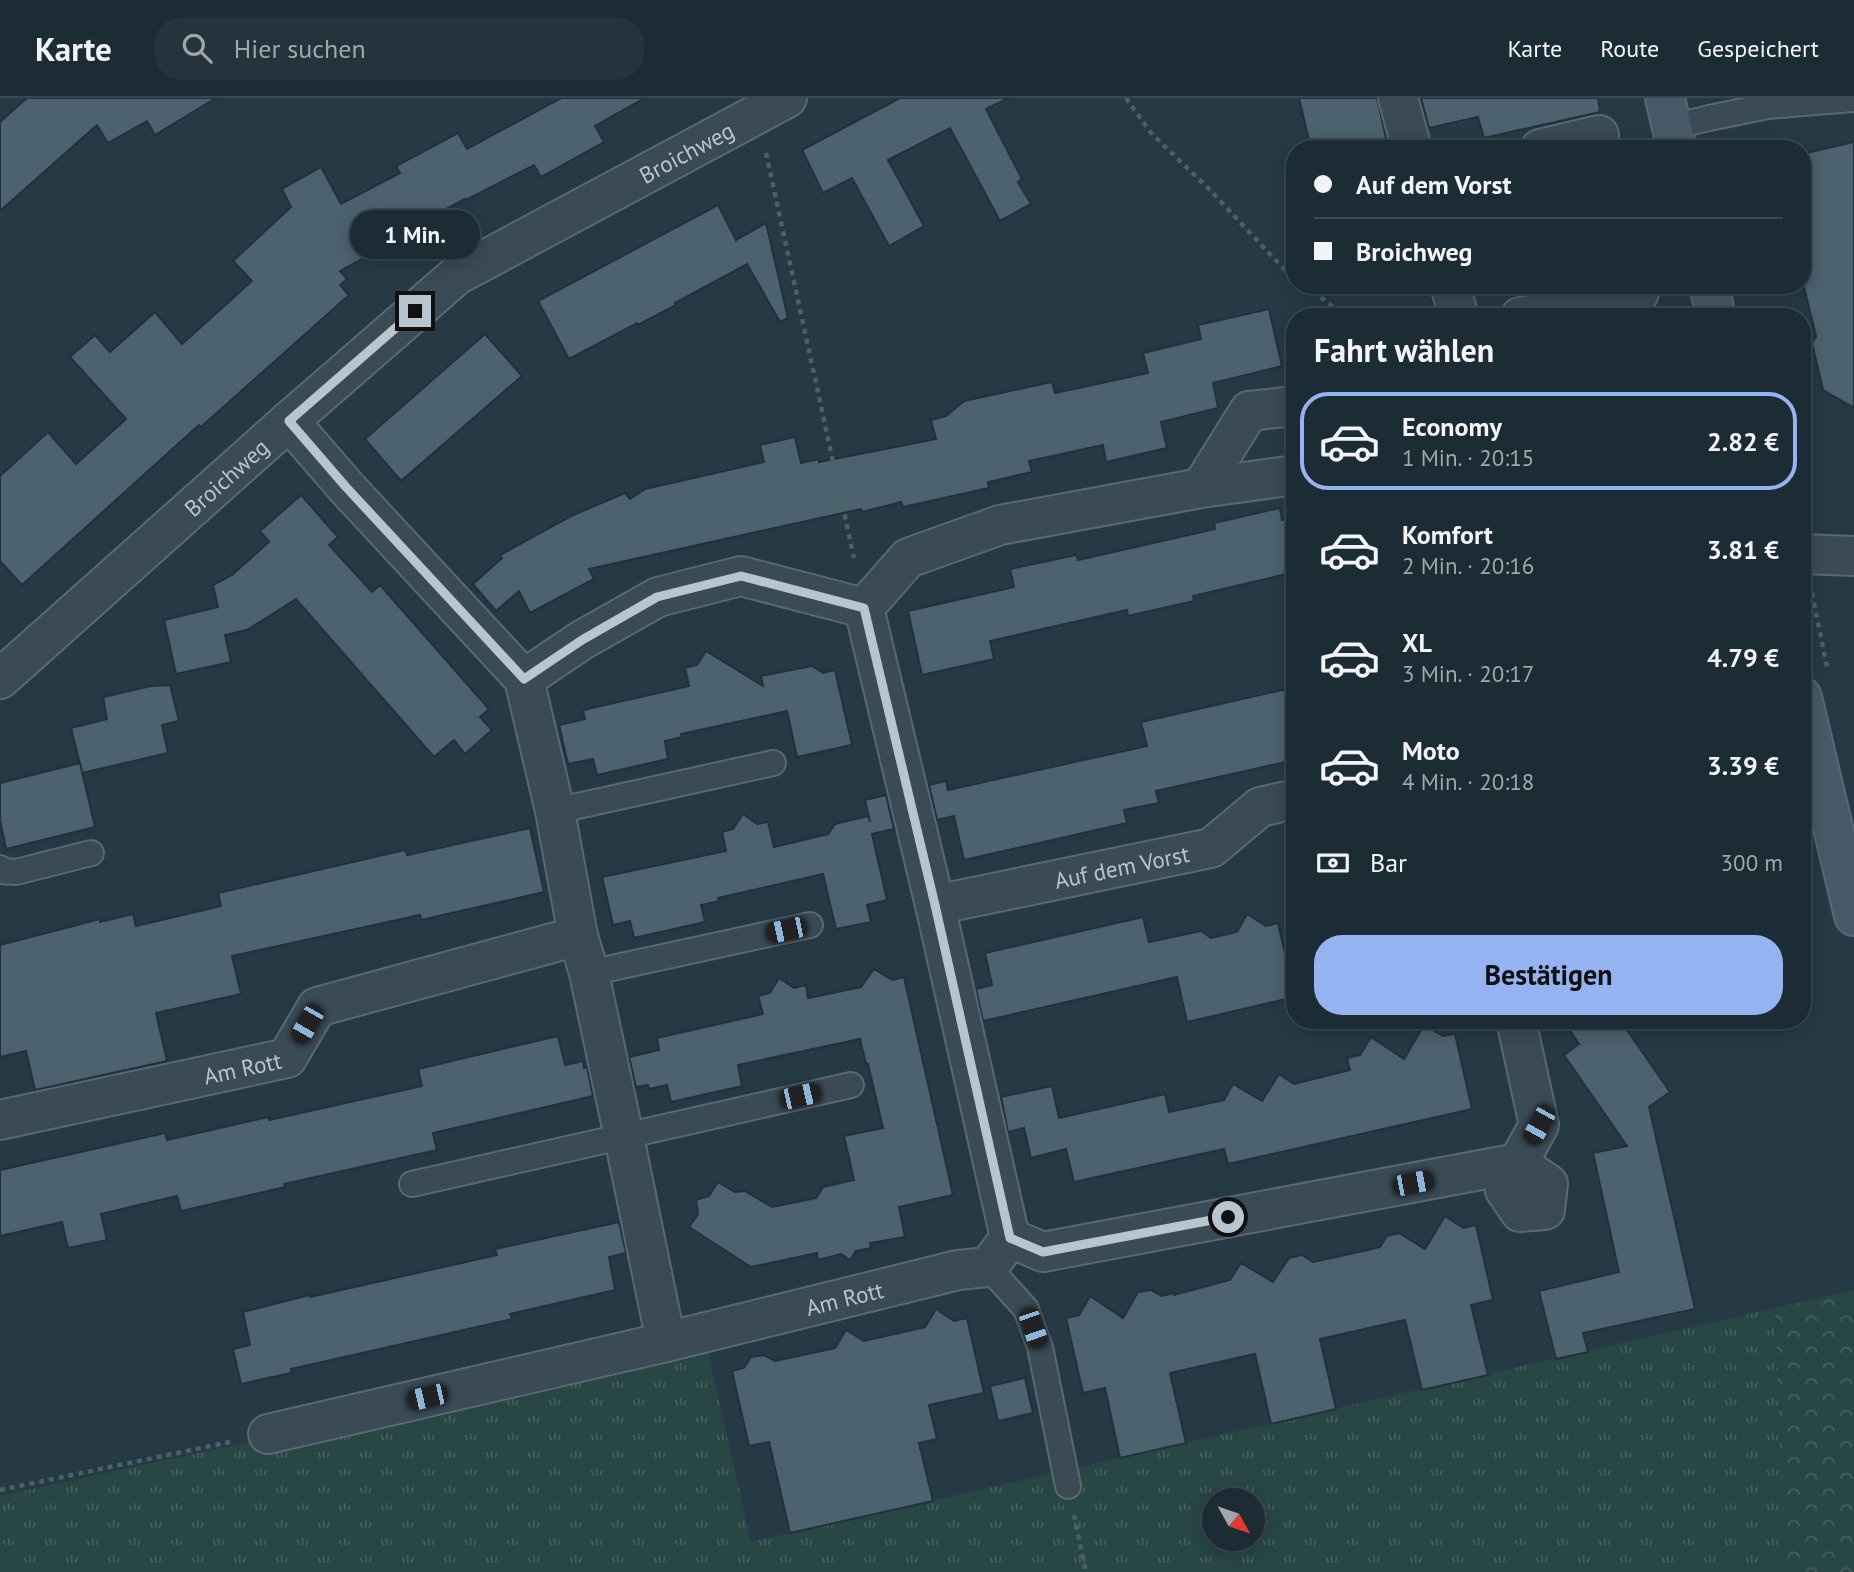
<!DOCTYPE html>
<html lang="de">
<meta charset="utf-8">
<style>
:root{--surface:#1c2c34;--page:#25343c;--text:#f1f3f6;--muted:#a0a7ac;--line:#3a484f;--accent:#95b2f1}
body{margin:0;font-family:"PT Sans",sans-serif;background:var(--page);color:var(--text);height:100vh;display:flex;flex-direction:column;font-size:26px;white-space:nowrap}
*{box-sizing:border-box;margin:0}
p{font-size:23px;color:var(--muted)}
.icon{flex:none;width:38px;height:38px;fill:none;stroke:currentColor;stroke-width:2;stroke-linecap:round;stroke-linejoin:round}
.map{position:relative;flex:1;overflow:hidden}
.side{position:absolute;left:1286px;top:210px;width:525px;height:721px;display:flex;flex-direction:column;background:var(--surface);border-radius:28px;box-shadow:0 4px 18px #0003,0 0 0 2px var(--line)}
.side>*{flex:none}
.top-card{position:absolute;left:1286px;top:42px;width:525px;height:154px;border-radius:28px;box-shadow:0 4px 18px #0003,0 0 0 2px var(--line);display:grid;align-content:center;height:154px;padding:0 28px;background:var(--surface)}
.needle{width:46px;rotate:130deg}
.controls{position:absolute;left:1202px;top:1390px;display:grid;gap:14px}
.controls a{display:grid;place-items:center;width:63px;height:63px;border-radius:50%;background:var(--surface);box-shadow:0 4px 18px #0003,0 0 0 2px var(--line);font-size:35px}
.end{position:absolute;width:32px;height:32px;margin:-16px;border:9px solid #b8c5ce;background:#111;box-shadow:0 0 0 4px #111}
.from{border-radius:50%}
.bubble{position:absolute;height:49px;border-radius:24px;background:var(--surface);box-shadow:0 4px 18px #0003,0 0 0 2px var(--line);font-size:23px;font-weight:600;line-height:49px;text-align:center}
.car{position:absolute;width:21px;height:42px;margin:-21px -10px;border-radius:9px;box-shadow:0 0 5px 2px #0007;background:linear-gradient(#222 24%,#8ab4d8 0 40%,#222 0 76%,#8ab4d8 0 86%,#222 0)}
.top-card b{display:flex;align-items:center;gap:24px;height:66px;font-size:26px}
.top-card b+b{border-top:2px solid var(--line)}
.top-card i{width:18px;height:18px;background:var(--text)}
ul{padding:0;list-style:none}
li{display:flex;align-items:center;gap:21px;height:98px;margin:0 14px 10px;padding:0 14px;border:4px solid transparent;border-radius:28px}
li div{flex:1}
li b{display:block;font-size:26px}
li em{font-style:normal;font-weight:600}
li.active{border-color:var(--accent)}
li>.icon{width:63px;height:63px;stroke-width:1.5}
h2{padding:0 28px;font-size:32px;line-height:84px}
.pay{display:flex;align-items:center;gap:18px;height:77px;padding:0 28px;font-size:26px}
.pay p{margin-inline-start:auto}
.primary-button{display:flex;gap:14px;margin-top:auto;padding:14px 28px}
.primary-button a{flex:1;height:80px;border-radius:28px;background:var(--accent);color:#111;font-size:28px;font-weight:600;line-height:80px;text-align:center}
header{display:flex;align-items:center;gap:42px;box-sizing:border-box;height:98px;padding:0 35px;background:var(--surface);border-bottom:2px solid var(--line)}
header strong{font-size:33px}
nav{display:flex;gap:38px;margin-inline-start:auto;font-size:24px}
.search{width:490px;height:63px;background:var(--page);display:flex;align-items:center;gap:18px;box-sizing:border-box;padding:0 24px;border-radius:28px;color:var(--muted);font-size:26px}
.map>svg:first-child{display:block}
</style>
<header>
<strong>Karte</strong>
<div class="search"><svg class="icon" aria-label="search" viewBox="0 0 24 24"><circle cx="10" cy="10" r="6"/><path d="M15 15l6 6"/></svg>Hier suchen</div>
<nav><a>Karte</a><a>Route</a><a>Gespeichert</a></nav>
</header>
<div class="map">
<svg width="1854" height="1474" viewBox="0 0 1854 1474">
<defs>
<pattern id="grass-tufts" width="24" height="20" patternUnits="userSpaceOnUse" patternTransform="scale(1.75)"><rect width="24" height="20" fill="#284644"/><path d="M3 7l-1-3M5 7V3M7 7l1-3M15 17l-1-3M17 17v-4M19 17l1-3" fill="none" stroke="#455f5e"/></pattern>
<pattern id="forest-crowns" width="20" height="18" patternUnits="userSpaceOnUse" patternTransform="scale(1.75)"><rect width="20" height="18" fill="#284644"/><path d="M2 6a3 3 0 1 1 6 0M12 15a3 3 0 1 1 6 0" fill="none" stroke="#455f5e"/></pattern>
</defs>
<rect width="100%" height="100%" fill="#263a46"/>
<path fill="url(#grass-tufts)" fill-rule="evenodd" d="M 1775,1210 L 1784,1474 L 0,1474 L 0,1398 L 706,1245 L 751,1444 ZM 1214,1402 L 1253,1402 L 1253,1440 L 1214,1440 Z"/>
<polygon fill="url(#forest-crowns)" points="1854,1192 1854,1474 1784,1474 1775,1210"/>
<g fill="#4c626e" stroke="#21323c" stroke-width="2">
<polygon points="27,0 216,0 155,37 147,23 108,45 97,27 0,113 0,24"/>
<polygon points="561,0 645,0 595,28 604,44 541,79 534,67 466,102 465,101 384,144 386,148 340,173 347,181 340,187 349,197 201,329 199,327 22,487 0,463 0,378 48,334 76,366 126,321 70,259 95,237 110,254 155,214 182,246 252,183 233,163 291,109 282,91 321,69 341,106 400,75 396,68 458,35 467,51"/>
<polygon points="900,0 1009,0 986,11 1022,81 1018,84 1031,106 1000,123 950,30 888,62 924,128 889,148 852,80 823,95 802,52"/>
<polygon points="1299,0 1377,0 1386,40 1376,43 1378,51 1311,51"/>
<polygon points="1421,0 1598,0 1600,14 1484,40 1478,19 1429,30"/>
<polygon points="1854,44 1854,310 1823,292 1812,245 1816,238 1802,181 1802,56"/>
<polygon points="718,107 736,142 766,125 788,220 780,224 747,166 675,205 676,207 638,227 637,225 569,261 538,203"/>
<polygon points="1269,211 1282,268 1213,285 1218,310 1161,324 1167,350 1106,364 1103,347 1029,363 1032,374 988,384 989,390 903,409 901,404 862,414 861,411 589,471 594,481 530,515 519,493 496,513 473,486 502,460 500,457 571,418 625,395 630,401 645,391 764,364 760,347 795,339 801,365 819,361 819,364 936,341 931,322 946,318 964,303 1052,284 1055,295 1148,275 1143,255 1201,241 1198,227"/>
<polygon points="485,236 522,278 401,383 365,341"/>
<polygon points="301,397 338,439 329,447 372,494 380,487 489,611 480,619 492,632 465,656 454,642 434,659 296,501 247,532 225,537 231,564 176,576 164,522 218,509 213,487 232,477 269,444 260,433"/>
<polygon points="1280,410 1282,422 1295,419 1295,474 1193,498 1194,503 1128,518 1127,512 990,543 994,561 922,577 908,513 1014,489 1010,471 1076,457 1078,462 1215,431 1214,425"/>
<polygon points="706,553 763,588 761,578 812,568 823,575 835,572 852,647 797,659 787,613 681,636 682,639 665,643 668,661 597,677 593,661 568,666 559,627 585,621 583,612 689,588 685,570 697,567"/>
<polygon points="170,587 179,623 162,627 168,655 82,675 71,630 107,621 103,599 151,588"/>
<polygon points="1295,589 1295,662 1156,693 1159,705 1124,712 1127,725 964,762 954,718 937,722 929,687 946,683 948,692 1147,648 1141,624"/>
<polygon points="80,665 95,729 6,751 0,722 0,685"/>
<polygon points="886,697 894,731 872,736 887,802 867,807 871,824 836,831 823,776 718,800 719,803 701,807 705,824 634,840 630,823 613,827 602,779 726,753 722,734 733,731 743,716 757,726 768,724 774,749 828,736 835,726 868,718 870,724 865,702"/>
<polygon points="530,730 544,794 421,822 420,817 232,858 241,896 156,915 167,963 35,992 26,953 0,959 0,847 100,821 100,824 133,816 136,828 221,808 218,795 405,752 407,757"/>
<polygon points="1247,816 1266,828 1278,825 1295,899 1187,924 1177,879 983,923 976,891 992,887 985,855 1143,819 1149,844 1201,833 1211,840 1237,834"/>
<polygon points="874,871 892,882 904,879 953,1097 899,1109 905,1139 870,1145 871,1150 856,1153 850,1162 841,1156 818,1162 817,1155 751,1169 689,1129 698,1116 696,1102 709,1098 718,1084 735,1094 745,1093 772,1109 816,1100 823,1089 854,1082 844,1038 883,1030 868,966 866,966 860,941 738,967 742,988 671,1004 667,987 649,991 648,987 636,989 629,959 659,952 657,940 763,916 758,898 770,895 779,880 794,890 806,887 808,900 861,889"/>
<polygon points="1563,922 1620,922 1670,994 1649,1009 1695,1211 1583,1235 1588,1254 1556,1261 1539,1193 1619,1174 1593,1055 1627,1048 1564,957 1579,946"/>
<polygon points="1424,927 1443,938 1455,936 1472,1011 1228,1066 1224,1051 1074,1084 1066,1051 1031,1060 1024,1030 1008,1034 1001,999 1052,988 1059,1020 1165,996 1169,1014 1224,1002 1233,986 1262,1003 1279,976 1294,986 1350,972 1347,960 1360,957 1371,939 1404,961"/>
<polygon points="558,938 565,967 583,963 584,970 587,969 593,998 433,1035 437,1052 284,1086 285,1089 181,1113 177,1098 101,1116 107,1142 68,1150 62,1124 0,1138 0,1072 165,1035 167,1042 268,1019 269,1022 422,988 418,971"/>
<polygon points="1445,1118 1463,1130 1476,1127 1493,1202 1471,1207 1488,1277 1422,1292 1405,1222 1342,1236 1320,1241 1336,1311 1271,1326 1255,1256 1170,1275 1186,1345 1120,1360 1105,1290 1083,1295 1066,1220 1079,1217 1090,1198 1123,1220 1138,1194 1151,1192 1162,1198 1174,1195 1174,1197 1230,1182 1241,1165 1273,1184 1289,1160 1302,1157 1313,1164 1368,1152 1380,1149 1387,1138 1399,1135 1425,1151"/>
<polygon points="619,1124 626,1155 609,1159 615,1192 510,1216 512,1221 291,1271 291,1275 241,1286 233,1251 250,1247 243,1214 309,1197 310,1199 497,1157 495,1151"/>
<polygon points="936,1211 954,1223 967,1220 984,1295 929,1307 937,1341 919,1345 933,1403 790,1435 769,1344 749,1348 732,1273 744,1270 751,1259 764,1257 775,1263 835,1250 846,1232 864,1243 925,1229"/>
<polygon points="1025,1280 1033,1315 998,1323 990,1288"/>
</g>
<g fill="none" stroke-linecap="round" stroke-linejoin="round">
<g stroke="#596872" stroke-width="28">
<g id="service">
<polyline points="1672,29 1709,20 1768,8 1854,1"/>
<polyline points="555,713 773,665"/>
<polyline points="0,770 1,773 16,774 91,755"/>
<polyline points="589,875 810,827"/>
<polyline points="412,1086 851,987"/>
<polyline points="988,1169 1026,1211 1040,1249 1068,1388"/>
</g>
</g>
<g stroke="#596872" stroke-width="42">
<g id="minor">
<polyline points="1398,0 1412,51"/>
<polyline points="1540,51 1599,37"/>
<polyline points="1450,187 1459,219"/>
<polyline points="1520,219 1639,195"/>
<path id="s1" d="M 289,323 L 346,389 L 524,581 L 555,713 L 578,838 L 589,875 L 624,1039 L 666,1244 L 958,1172 L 988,1169 L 1010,1140"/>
<polyline points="1201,390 1249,313 1295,308"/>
<polyline points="1802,456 1854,458"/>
<polyline points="864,510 908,460 1000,427 1201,390 1295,377"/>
<path id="s2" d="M 0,581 L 289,323 L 457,177 L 787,0"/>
<path id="s3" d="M 524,581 L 582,542 L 658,499 L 741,478 L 864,510 L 935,807 L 1211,750 L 1260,709 L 1295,701"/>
<polyline points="935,807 1010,1140"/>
<path id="s4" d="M 0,1022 L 287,960 L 317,909 L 578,838"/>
<polygon points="1518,1065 1548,1086 1545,1112 1520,1114 1505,1092"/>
<polyline points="1010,1140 1043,1154 1518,1065 1539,1027 1516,922"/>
<polyline points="268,1336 666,1244"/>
</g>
</g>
<g stroke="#596872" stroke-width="42">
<g id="secondary">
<polyline points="1665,0 1677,51"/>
<polyline points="1709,187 1716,219"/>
<polyline points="1802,599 1854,818"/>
</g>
</g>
<g stroke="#486461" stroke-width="4.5" stroke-dasharray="5 5" stroke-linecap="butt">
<polyline points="1126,0 1151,35 1209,91 1283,170 1295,179"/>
<polyline points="766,55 854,460"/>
<polyline points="1305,187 1346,219"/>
<polyline points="1812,495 1827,569"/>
<polyline points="0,1392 230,1344"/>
<polyline points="1074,1417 1086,1474"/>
</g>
<use href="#service" stroke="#3a4b55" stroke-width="24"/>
<use href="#minor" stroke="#3a4b55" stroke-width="38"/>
<use href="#secondary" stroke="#485a68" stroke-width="38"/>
</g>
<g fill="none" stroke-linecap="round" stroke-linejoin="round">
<polyline stroke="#b8c5ce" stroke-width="9" points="415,213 289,323 346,389 524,581 582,542 657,499 741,478 864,510 935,807 1010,1140 1043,1154 1228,1119"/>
</g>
<g text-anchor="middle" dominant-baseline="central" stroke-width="5" stroke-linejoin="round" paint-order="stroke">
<g font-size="23" fill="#b8c5ce" stroke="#1f303a">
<text stroke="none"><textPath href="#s2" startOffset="870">Broichweg</textPath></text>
<text stroke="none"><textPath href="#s2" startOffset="303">Broichweg</textPath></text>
<text stroke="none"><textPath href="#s3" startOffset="866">Auf dem Vorst</textPath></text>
<text stroke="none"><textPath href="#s4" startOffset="248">Am Rott</textPath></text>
<text stroke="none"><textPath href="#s1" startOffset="1211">Am Rott</textPath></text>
</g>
</g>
</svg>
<div class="controls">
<a><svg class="needle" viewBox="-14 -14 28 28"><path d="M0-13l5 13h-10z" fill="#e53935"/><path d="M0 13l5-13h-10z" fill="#a0a7ac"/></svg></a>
</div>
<i class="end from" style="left:1228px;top:1119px"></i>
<i class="end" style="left:415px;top:213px"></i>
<div class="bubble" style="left:350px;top:112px;width:130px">1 Min.</div>
<i class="car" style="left:786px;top:832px;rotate:258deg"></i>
<i class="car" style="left:307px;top:926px;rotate:210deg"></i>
<i class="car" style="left:800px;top:998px;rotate:77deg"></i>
<i class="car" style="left:1539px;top:1027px;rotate:209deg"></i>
<i class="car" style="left:1413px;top:1085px;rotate:79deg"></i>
<i class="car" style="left:1033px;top:1230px;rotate:161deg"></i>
<i class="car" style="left:427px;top:1299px;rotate:257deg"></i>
<div class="top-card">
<b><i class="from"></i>Auf dem Vorst</b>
<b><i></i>Broichweg</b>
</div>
<section class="side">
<h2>Fahrt wählen</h2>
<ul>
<li class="active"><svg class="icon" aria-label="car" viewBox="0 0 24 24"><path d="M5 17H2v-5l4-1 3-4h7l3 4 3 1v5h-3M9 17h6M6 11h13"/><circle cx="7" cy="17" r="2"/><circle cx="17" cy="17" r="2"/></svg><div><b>Economy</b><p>1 Min. · 20:15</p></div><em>2.82 €</em></li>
<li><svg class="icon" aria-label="car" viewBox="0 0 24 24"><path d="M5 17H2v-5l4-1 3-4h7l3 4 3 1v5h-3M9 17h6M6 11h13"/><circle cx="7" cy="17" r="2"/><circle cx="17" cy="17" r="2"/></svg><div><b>Komfort</b><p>2 Min. · 20:16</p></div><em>3.81 €</em></li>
<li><svg class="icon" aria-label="car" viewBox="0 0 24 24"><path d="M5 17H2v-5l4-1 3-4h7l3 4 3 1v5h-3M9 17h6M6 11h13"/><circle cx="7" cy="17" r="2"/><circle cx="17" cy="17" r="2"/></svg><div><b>XL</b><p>3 Min. · 20:17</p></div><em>4.79 €</em></li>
<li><svg class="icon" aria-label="car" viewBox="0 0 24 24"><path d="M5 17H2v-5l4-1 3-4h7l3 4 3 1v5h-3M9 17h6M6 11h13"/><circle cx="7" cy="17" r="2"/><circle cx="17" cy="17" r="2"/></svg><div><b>Moto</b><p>4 Min. · 20:18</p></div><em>3.39 €</em></li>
</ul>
<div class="pay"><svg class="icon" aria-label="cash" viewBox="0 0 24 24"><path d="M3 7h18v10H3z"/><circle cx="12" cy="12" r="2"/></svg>Bar<p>300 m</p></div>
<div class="primary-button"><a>Bestätigen</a></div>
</section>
</div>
